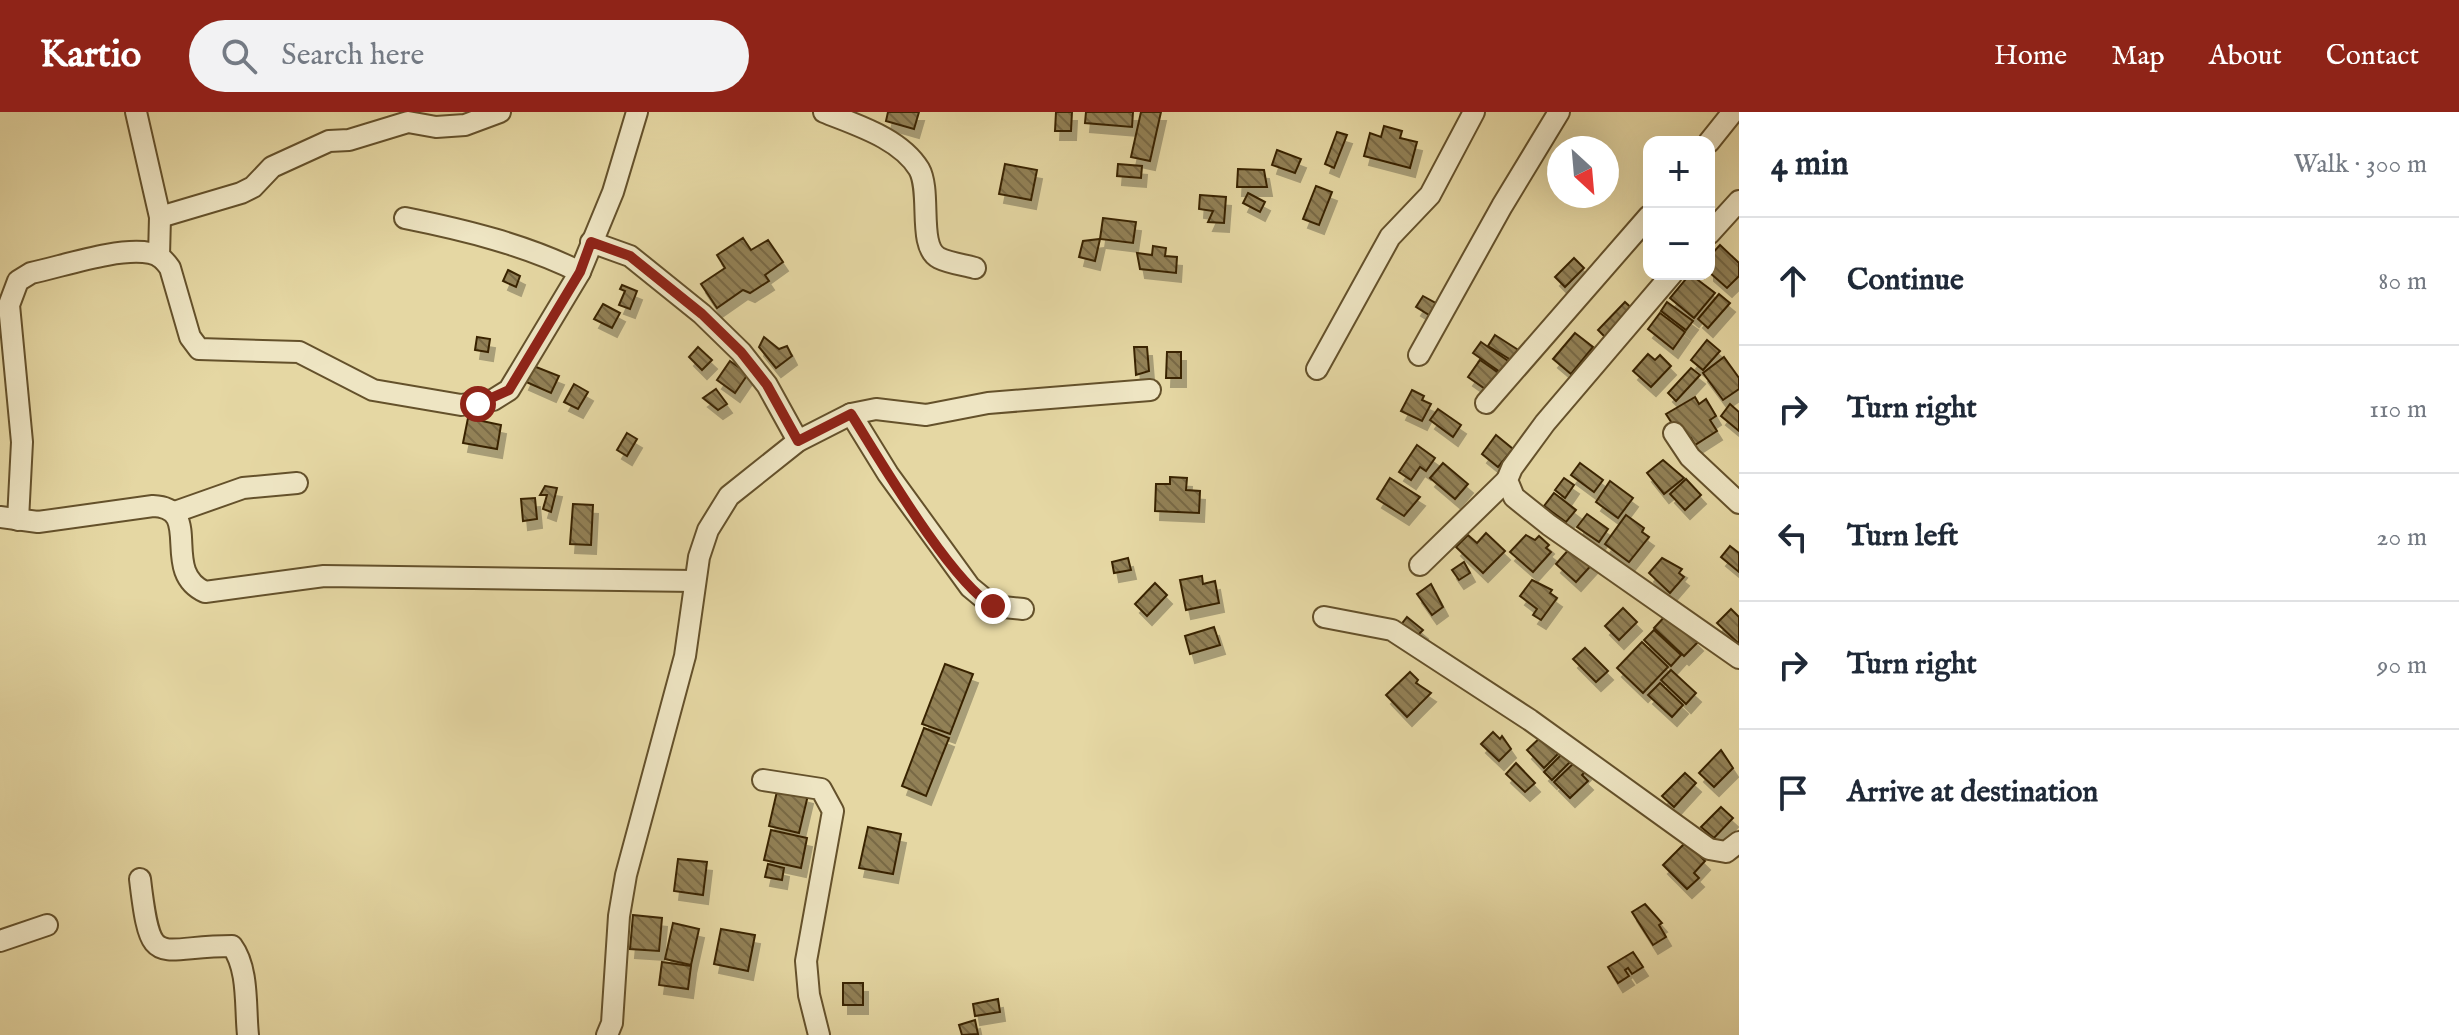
<!DOCTYPE html>
<meta charset="utf-8">
<style>
body{margin:0;font-family:"IM FELL English",serif;background:#f2f2f3;color:#1f2937}
.controls{position:absolute;right:24px;top:24px;display:grid;overflow:hidden;border-radius:16px;box-shadow:0 8px 32px #0002}
.controls button{width:72px;height:72px;display:grid;place-items:center;padding:0;border:0;border-bottom:2px solid #e0e1e3;background:#fff;color:#1f2937;font:40px sans-serif}
.compass{position:absolute;left:1547px;top:24px;width:72px;height:72px;border-radius:50%;background:#fff;box-shadow:0 8px 32px #0002;rotate:154deg}
.stop{position:absolute;width:24px;height:24px;margin:-18px;border:6px solid #8f2418;border-radius:50%;background:#fff}
.stop.end{background:#8f2418;border-color:#fff;box-shadow:0 2px 8px #0008}
.list{margin:0;padding:0;list-style:none}
h2{display:flex;justify-content:space-between;align-items:center;height:104px;margin:0;padding:0 32px;font-size:34px}
h2 small{font-size:26px;font-weight:400;color:#747a83}
.list li{display:grid;grid-template-columns:52px 1fr auto;gap:24px;align-items:center;box-sizing:border-box;height:128px;padding:0 32px;border-top:2px solid #e0e1e3}
.list b{display:block;font-size:30px;white-space:nowrap}
.list em{font-size:26px;font-style:normal;color:#747a83}
.icon{flex:none;width:44px;height:44px;fill:none;stroke:currentColor;stroke-width:2;stroke-linecap:round;stroke-linejoin:round}
.map{position:relative;flex:none;width:1739px;height:923px;overflow:hidden}
header{display:flex;align-items:center;gap:48px;box-sizing:border-box;height:112px;padding:0 40px;background:#8f2418;color:#fff}
header strong{font-size:38px}
nav{display:flex;gap:44px;margin-inline-start:auto;font-size:28px}
.search{width:560px;height:72px;background:#f2f2f3;display:flex;align-items:center;gap:20px;box-sizing:border-box;padding:0 28px;border-radius:44px;color:#747a83;font-size:30px}
main{display:flex}
aside{flex:1;background:#fff}
.map>svg:first-child{display:block}
.building{fill:url(#building-back-hatch);stroke:#392403;stroke-width:2;filter:url(#shadow)}
.lines{fill:none;stroke-linecap:round;stroke-linejoin:round}
.street-casing{stroke:#64512b;stroke-width:24}
.street{stroke:#eee5c3;stroke-width:20}
.route{stroke:#8f2418;stroke-width:10}
</style>
<header>
<strong>Kartio</strong>
<div class="search"><svg class="icon" aria-label="search" viewBox="0 0 24 24"><circle cx="10" cy="10" r="6"/><path d="M15 15l6 6"/></svg>Search here</div>
<nav><a>Home</a><a>Map</a><a>About</a><a>Contact</a></nav>
</header>
<main>
<div class="map">
<svg width="1739" height="923" viewBox="0 0 1739 923">
<defs>
<pattern id="building-back-hatch" width="6" height="6" patternUnits="userSpaceOnUse" patternTransform="scale(2)"><rect width="6" height="6" fill="#928156"/><path d="M-1 5l2 2M0 0l6 6M5-1l2 2" fill="none" stroke="#786945"/></pattern>
<filter id="shadow"><feDropShadow dx="5" dy="9" stdDeviation="0" flood-color="#0004"/></filter>
</defs>
<rect width="100%" height="100%" fill="#e5d7a3"/>
<filter id="stains"><feTurbulence type="fractalNoise" baseFrequency=".0025" numOctaves="4"/><feColorMatrix values="0 0 0 0 .2 0 0 0 0 .09 0 0 0 0 .02 0 0 0 .5 -.17"/></filter>
<radialGradient id="worn" r=".72"><stop offset=".6" stop-color="#630" stop-opacity="0"/><stop offset="1" stop-color="#630" stop-opacity=".3"/></radialGradient>
<g class="building">
<path d="M888 0H919L914 17 886 9Z"/>
<path d="M1056 0H1072L1071 19H1055Z"/>
<path d="M1086 0H1133L1132 15 1085 11Z"/>
<path d="M1141 0H1161L1150 49 1131 45Z"/>
<path d="M1384 14 1402 19 1400 26 1417 30 1410 56 1364 44 1370 21 1381 25Z"/>
<path d="M1337 20 1347 23 1334 56 1325 52Z"/>
<path d="M1277 38 1301 47 1295 61 1272 53Z"/>
<path d="M1005 52 1037 58 1031 88 999 82Z"/>
<path d="M1118 52 1142 54 1141 66 1117 64Z"/>
<path d="M1238 57 1264 58 1267 75H1237Z"/>
<path d="M1316 74 1332 80 1319 113 1303 107Z"/>
<path d="M1248 81 1265 90 1260 100 1243 91Z"/>
<path d="M1200 83 1226 85 1224 111 1208 110 1213 99 1199 97Z"/>
<path d="M1103 106 1136 110 1133 131 1100 127Z"/>
<path d="M743 126 751 138 768 128 783 150 765 163 769 169 750 181 743 178 717 196 701 172 725 156 717 143Z"/>
<path d="M1100 127 1095 149 1079 145 1083 129Z"/>
<path d="M1720 133 1739 151V164L1727 176 1709 160V145Z"/>
<path d="M1153 134 1166 136 1165 144 1177 145 1176 161 1140 157 1137 141 1152 143Z"/>
<path d="M1574 146 1584 156 1565 175 1555 165Z"/>
<path d="M508 158 520 164 516 175 503 169Z"/>
<path d="M1690 162 1715 181 1694 206 1670 186Z"/>
<path d="M622 173 637 179 630 197 619 193 625 179 620 177Z"/>
<path d="M1719 182 1730 191 1708 216 1698 207Z"/>
<path d="M1423 184 1441 194 1434 206 1416 195Z"/>
<path d="M1625 190 1637 201 1609 229 1598 218Z"/>
<path d="M1667 190 1693 209 1686 218 1661 199Z"/>
<path d="M603 192 620 201 612 216 594 207Z"/>
<path d="M1660 201 1685 220 1673 237 1648 217Z"/>
<path d="M1575 221 1593 235 1571 262 1553 247Z"/>
<path d="M1495 223 1523 241 1516 251 1488 234Z"/>
<path d="M477 225 490 227 488 240 475 238Z"/>
<path d="M764 225 779 237 787 234 792 244 776 256 759 235Z"/>
<path d="M1707 228 1720 239 1703 258 1691 248Z"/>
<path d="M1481 230 1511 251 1503 262 1473 241Z"/>
<path d="M698 235 712 248 702 258 689 245Z"/>
<path d="M1134 235H1147L1149 259 1136 263Z"/>
<path d="M1167 240H1181V266H1166Z"/>
<path d="M1648 242 1655 248 1660 243 1671 254 1651 275 1633 259Z"/>
<path d="M1724 245 1739 266V277L1723 288 1703 261Z"/>
<path d="M1480 248 1503 264 1491 281 1468 265Z"/>
<path d="M730 249 748 262 735 281 717 268Z"/>
<path d="M531 253 559 264 551 281 524 269Z"/>
<path d="M1691 256 1700 263 1676 289 1668 281Z"/>
<path d="M574 272 588 280 578 297 564 290Z"/>
<path d="M716 277 727 292 718 298 703 286Z"/>
<path d="M1412 278 1424 284 1422 288 1431 292 1422 309 1401 299Z"/>
<path d="M1695 285 1699 292 1706 287 1716 304 1710 308 1717 319 1695 333 1691 326 1684 330 1666 302Z"/>
<path d="M1730 292 1739 300V319L1721 304Z"/>
<path d="M1438 297 1461 313 1453 325 1430 308Z"/>
<path d="M468 306 501 313 497 337 463 331Z"/>
<path d="M627 321 637 327 627 344 617 338Z"/>
<path d="M1496 323 1513 337 1498 355 1482 342Z"/>
<path d="M1417 333 1435 346 1426 359 1420 355 1411 368 1399 360Z"/>
<path d="M1663 348 1684 366 1664 382 1647 361Z"/>
<path d="M1443 351 1468 372 1455 387 1430 366Z"/>
<path d="M1580 351 1603 368 1594 380 1571 363Z"/>
<path d="M1170 365 1187 366 1186 378 1200 379 1199 401 1155 399 1156 372H1170Z"/>
<path d="M1390 366 1420 385 1404 404 1377 387Z"/>
<path d="M1564 366 1574 373 1565 386 1555 378Z"/>
<path d="M1686 367 1701 383 1685 398 1670 382Z"/>
<path d="M1610 369 1633 386 1618 406 1596 390Z"/>
<path d="M545 374 557 376 551 400 543 397 547 383H540Z"/>
<path d="M1554 381 1576 398 1566 410 1544 394Z"/>
<path d="M535 386 537 407 523 409 521 387Z"/>
<path d="M573 392 593 393 591 433 570 432Z"/>
<path d="M1587 402 1608 417 1599 430 1577 415Z"/>
<path d="M1626 403 1644 416 1642 420 1649 425 1629 450 1605 432Z"/>
<path d="M1486 421 1505 439 1483 461 1456 435 1468 423 1477 431Z"/>
<path d="M1526 423 1535 428 1539 424 1549 433 1546 436 1551 440 1533 460 1510 440Z"/>
<path d="M1730 434 1739 441V460L1721 445Z"/>
<path d="M1570 436 1596 448 1576 470 1556 452Z"/>
<path d="M1128 446 1131 458 1114 461 1112 450Z"/>
<path d="M1662 446 1682 457 1679 461 1684 465 1670 481 1649 461Z"/>
<path d="M1464 450 1470 461 1459 468 1452 458Z"/>
<path d="M1202 464 1203 472 1215 469 1219 491 1186 498 1180 468Z"/>
<path d="M1532 468 1552 478 1550 481 1557 486 1541 508 1533 503 1537 497 1520 484Z"/>
<path d="M1155 471 1167 483 1147 504 1135 492Z"/>
<path d="M1431 472 1443 495 1432 503 1417 482Z"/>
<path d="M1623 496 1637 510 1619 528 1605 514Z"/>
<path d="M1731 497 1739 505V532L1717 511Z"/>
<path d="M1668 501 1698 530 1684 544 1654 516Z"/>
<path d="M1407 505 1423 518 1415 526 1400 514Z"/>
<path d="M1214 515 1220 533 1190 542 1185 524Z"/>
<path d="M1654 518 1681 543 1671 554 1644 528Z"/>
<path d="M1642 530 1668 555 1643 581 1617 556Z"/>
<path d="M1585 536 1608 559 1596 570 1573 547Z"/>
<path d="M945 552 973 562 950 622 922 612Z"/>
<path d="M1671 558 1696 581 1686 592 1661 568Z"/>
<path d="M1410 560 1418 568 1416 571 1431 581 1407 605 1386 583Z"/>
<path d="M1660 571 1683 593 1672 605 1648 583Z"/>
<path d="M924 616 949 626 926 684 902 674Z"/>
<path d="M1493 620 1500 627 1502 624 1511 637 1499 649 1481 632Z"/>
<path d="M1543 623 1560 640 1544 656 1527 638Z"/>
<path d="M1721 638 1733 656 1714 675 1699 661Z"/>
<path d="M1565 639 1573 647 1552 668 1544 660Z"/>
<path d="M1576 649 1586 659 1582 663 1588 669 1570 686 1554 670Z"/>
<path d="M1516 651 1535 671 1525 680 1506 662Z"/>
<path d="M1685 661 1696 671 1674 695 1662 684Z"/>
<path d="M778 675 808 683 799 721 769 714Z"/>
<path d="M1721 695 1733 706 1714 726 1701 715Z"/>
<path d="M868 715 901 722 893 762 859 756Z"/>
<path d="M771 718 807 726 801 756 764 748Z"/>
<path d="M1686 730 1705 749 1694 761 1699 766 1687 777 1663 753Z"/>
<path d="M678 747 707 750 703 783 674 779Z"/>
<path d="M768 752 784 756 782 768 765 765Z"/>
<path d="M1645 792 1662 811 1659 813 1666 825 1653 833 1632 800Z"/>
<path d="M633 803 662 806 659 839 630 837Z"/>
<path d="M673 811 699 817 691 853 665 847Z"/>
<path d="M721 817 755 823 748 859 714 852Z"/>
<path d="M1633 840 1643 855 1632 862 1628 856 1625 858 1629 864 1618 871 1608 855Z"/>
<path d="M662 850 691 854 688 877 659 873Z"/>
<rect x="843" y="871" width="20" height="22"/>
<path d="M998 887 1000 900 975 904 973 892Z"/>
<path d="M975 908 978 922 962 923 959 913Z"/>
</g>
<g class="lines">
<g class="street-casing">
<g id="street">
<path d="M136 0 160 105 159 144"/>
<path d="M824 0C856 13 900 26 919 57 932 80 917 135 939 146 949 151 964 153 975 156"/>
<path d="M1709 30 1733 0"/>
<path d="M160 105 241 81 253 75 272 55 329 29 349 28 408 10 436 15 465 13 500 0"/>
<path d="M405 106C465 118 526 133 580 160"/>
<path d="M1709 122 1739 89"/>
<path d="M591 130 630 144 702 202 741 240 767 273 798 329"/>
<path d="M1672 162 1545 311 1512 356 1507 368 1514 385 1549 413 1739 546"/>
<path d="M1419 243 1502 94 1559 0"/>
<path d="M1317 257 1390 125 1430 83 1474 0"/>
<path d="M1486 291 1649 104"/>
<path d="M851 302 888 362 970 475 993 494 1023 497"/>
<path d="M1674 321 1690 345 1739 391"/>
<path d="M175 400 243 376 297 371"/>
<path d="M0 405 38 410 153 394C205 396 159 459 205 480L324 464 694 469"/>
<path d="M18 408 22 330 9 193 18 169 31 161C64 154 118 135 150 141 160 143 165 149 170 156L190 225 199 237 299 240 373 278 461 293 493 288 509 278 580 160 613 80 637 0"/>
<path d="M1420 453 1507 368"/>
<path d="M1324 505 1392 518 1530 608 1709 737 1726 740 1739 730"/>
<path d="M763 668 821 677 833 699 806 849 809 883 819 923"/>
<path d="M140 767C151 861 155 834 232 834 249 857 245 896 248 923"/>
<path d="M0 829 47 813"/>
<path d="M607 923 612 911 619 804 626 763 685 544 699 445 708 418 729 384 798 329 851 302 876 297 926 303 988 291 1150 278"/>
</g>
</g>
<use href="#street" class="street"/>
</g>
<g class="lines">
<path class="route" d="M478 292 509 278 580 160 591 130 630 144 702 202 741 240 767 273 798 329 851 302C880 348 950 469 993 494"/>
</g>
<rect width="100%" height="100%" filter="url(#stains)"/>
<rect width="100%" height="100%" fill="url(#worn)"/>
</svg>
<div class="controls">
<button>+</button>
<button>−</button>
</div>
<svg class="compass" viewBox="-18 -18 36 36"><path d="M0-13l5 13h-10z" fill="#e53935"/><path d="M0 13l5-13h-10z" fill="#747a83"/></svg>
<div class="stop" style="left:478px;top:292px"></div>
<div class="stop end" style="left:993px;top:494px"></div>
</div>
<aside>
<h2>4 min<small>Walk · 300 m</small></h2>
<ul class="list">
<li><svg class="icon" aria-label="ahead" viewBox="0 0 24 24"><path d="M12 20V5M6 11l6-6 6 6"/></svg><div><b>Continue</b></div><em>80 m</em></li>
<li><svg class="icon" aria-label="right" viewBox="0 0 24 24"><path d="M7 20v-9h11M14 6l5 5-5 5"/></svg><div><b>Turn right</b></div><em>110 m</em></li>
<li><svg class="icon" aria-label="left" viewBox="0 0 24 24"><path d="M17 20v-9H6M10 6l-5 5 5 5"/></svg><div><b>Turn left</b></div><em>20 m</em></li>
<li><svg class="icon" aria-label="right" viewBox="0 0 24 24"><path d="M7 20v-9h11M14 6l5 5-5 5"/></svg><div><b>Turn right</b></div><em>90 m</em></li>
<li><svg class="icon" aria-label="arrive" viewBox="0 0 24 24"><path d="M6 21V4h12l-3 4 3 4H6"/></svg><div><b>Arrive at destination</b></div></li>
</ul>
</aside>
</main>
